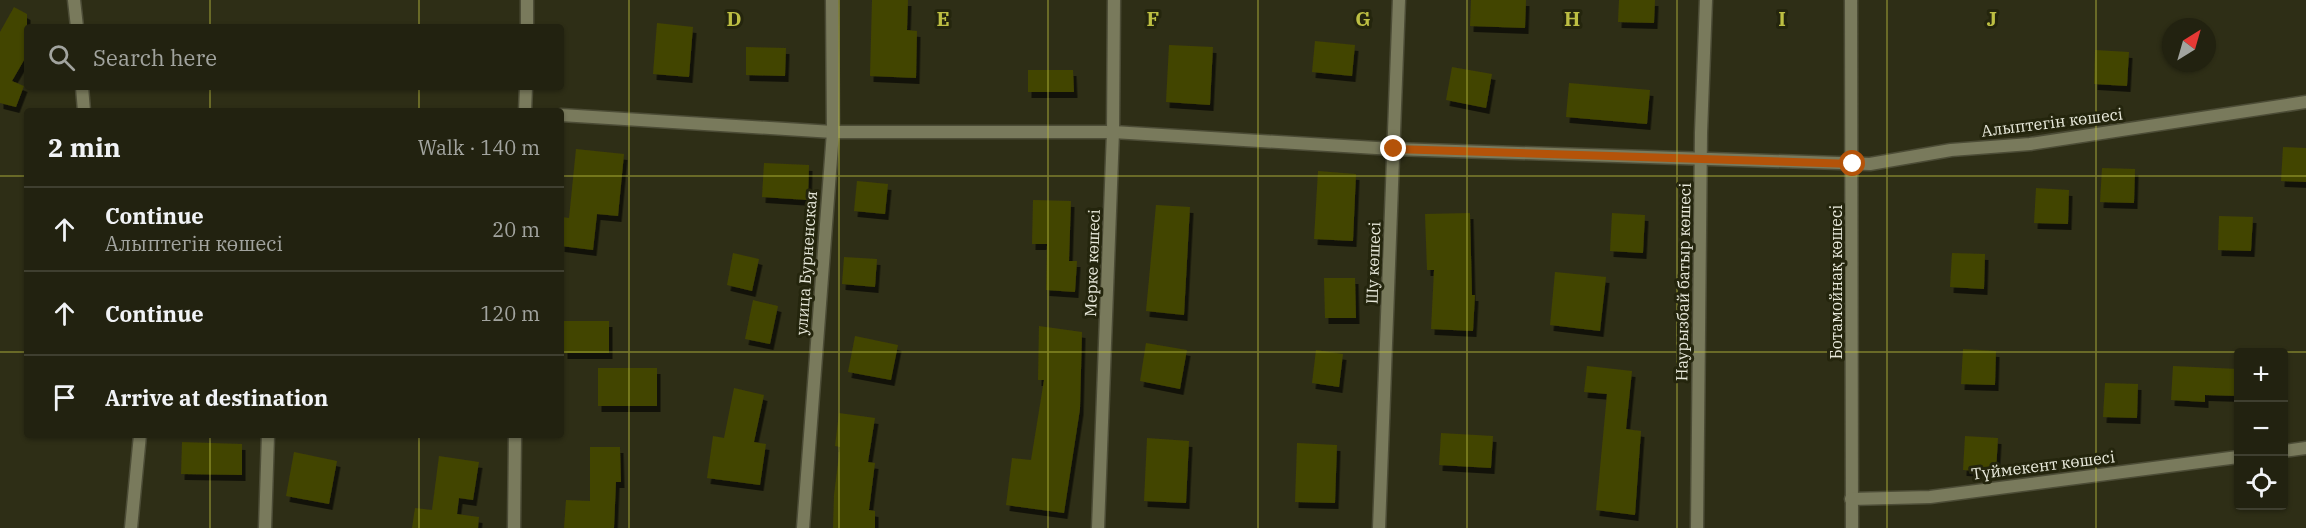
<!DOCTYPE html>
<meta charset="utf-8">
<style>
body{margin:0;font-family:"IBM Plex Serif",serif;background:#2a2a19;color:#f1f3f6}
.controls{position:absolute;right:18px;bottom:18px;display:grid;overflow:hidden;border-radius:6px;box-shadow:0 2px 4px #0004}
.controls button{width:54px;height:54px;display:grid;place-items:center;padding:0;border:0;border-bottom:2px solid #3f3f30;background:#222210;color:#f1f3f6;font:30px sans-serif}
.compass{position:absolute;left:2162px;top:18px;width:54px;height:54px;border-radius:50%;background:#222210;box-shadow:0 2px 4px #0004;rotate:37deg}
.stop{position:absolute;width:18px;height:18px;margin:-14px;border:4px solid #b45309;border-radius:50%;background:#fff}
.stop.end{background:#b45309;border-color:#fff;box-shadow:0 2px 6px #0008}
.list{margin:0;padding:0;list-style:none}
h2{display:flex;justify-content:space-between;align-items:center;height:78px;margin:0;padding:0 24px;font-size:26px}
h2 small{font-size:20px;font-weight:400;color:#a2a49f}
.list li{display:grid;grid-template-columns:39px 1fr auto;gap:18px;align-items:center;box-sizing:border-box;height:84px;padding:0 24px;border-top:2px solid #3f3f30}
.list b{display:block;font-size:22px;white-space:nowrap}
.list p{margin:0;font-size:20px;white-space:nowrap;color:#a2a49f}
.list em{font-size:20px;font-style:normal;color:#a2a49f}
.icon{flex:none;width:33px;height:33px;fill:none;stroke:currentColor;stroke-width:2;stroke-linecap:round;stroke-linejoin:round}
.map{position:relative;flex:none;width:2306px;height:528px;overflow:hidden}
.search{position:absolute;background:#222210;box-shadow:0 2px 4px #0004;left:24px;top:24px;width:540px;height:66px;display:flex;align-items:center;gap:15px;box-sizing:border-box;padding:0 21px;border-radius:6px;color:#a2a49f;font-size:22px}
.panel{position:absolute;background:#222210;box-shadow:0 2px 4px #0004;left:24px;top:108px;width:540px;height:330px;border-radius:6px}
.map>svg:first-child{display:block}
.building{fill:#434403;filter:url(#shadow)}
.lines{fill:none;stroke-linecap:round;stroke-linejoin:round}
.minor-casing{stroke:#4c4c36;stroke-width:15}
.minor{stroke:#797a5c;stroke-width:12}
.route{stroke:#b45309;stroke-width:8}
.grid{fill:none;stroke:#bdbf43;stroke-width:1.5;stroke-opacity:0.55}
.labels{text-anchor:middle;stroke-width:6;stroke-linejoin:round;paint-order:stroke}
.street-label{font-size:16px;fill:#e9eadc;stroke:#24250d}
.grid-label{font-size:20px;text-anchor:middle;font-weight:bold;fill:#bdbf43;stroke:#24250d;stroke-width:6;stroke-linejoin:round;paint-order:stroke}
</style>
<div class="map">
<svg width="2306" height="528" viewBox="0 0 2306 528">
<defs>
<filter id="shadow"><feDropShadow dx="3.5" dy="6" stdDeviation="0" flood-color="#0009"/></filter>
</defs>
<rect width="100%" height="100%" fill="#2e2e16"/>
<g class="building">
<path d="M872 0H908L907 30 917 31 916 78 870 76Z"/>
<path d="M1471 0H1526L1525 28 1470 26Z"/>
<path d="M1619 0H1655L1654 23 1618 22Z"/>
<path d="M14 7 27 14V55L12 81 24 86 16 107 0 103V32Z"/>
<path d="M657 23 693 27 689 77 653 74Z"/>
<path d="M1315 41 1355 45 1352 76 1312 72Z"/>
<path d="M1169 45 1213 47 1210 105 1166 102Z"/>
<path d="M746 47 786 48 785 76 746 75Z"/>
<path d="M2095 50 2129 52 2127 86 2094 84Z"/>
<path d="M1452 67 1492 74 1486 108 1446 100Z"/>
<path d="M1028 70H1073L1074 92H1028Z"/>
<path d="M1569 83 1650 90 1647 124 1566 117Z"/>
<path d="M2283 147 2306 148V182L2281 181Z"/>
<path d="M576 149 624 154 618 216 597 214 593 250 561 246 562 217 569 218Z"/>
<path d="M764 163 809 165 808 200 762 197Z"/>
<path d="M2102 168 2135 169 2134 203 2100 202Z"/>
<path d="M1318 171 1356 174 1353 241 1314 239Z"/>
<path d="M857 181 888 184 885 214 854 211Z"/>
<path d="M2036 188 2069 190 2068 224 2034 223Z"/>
<path d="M1033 200 1071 201 1069 261H1077L1075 292 1046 290 1047 244H1032Z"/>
<path d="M1156 205 1190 207 1184 315 1146 311Z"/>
<path d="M1470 213 1472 295H1475L1473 331 1431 329 1434 270H1427L1425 214Z"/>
<path d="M1612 213 1645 215 1643 253 1610 251Z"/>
<path d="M2219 216 2253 217 2251 251 2218 250Z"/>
<path d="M733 253 759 259 752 291 727 285Z"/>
<path d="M1952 253 1985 254 1984 289 1950 287Z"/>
<path d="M844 257 877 259 875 287 842 284Z"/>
<path d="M1555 272 1606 277 1600 331 1550 325Z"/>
<path d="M1324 278H1355L1356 318H1325Z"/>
<path d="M753 300 778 306 770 344 745 339Z"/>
<rect x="564" y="321" width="45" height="32"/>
<path d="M1039 326 1082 332 1080 409 1064 513 1006 505 1012 458 1031 460 1044 380H1038Z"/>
<path d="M855 336 898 345 891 380 848 372Z"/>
<path d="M1146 343 1187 350 1180 389 1140 381Z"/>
<path d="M1963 349 1996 351 1995 385 1961 384Z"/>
<path d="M1316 350 1343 354 1339 387 1312 383Z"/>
<path d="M1587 366 1632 371 1626 429 1641 431 1635 515 1596 510 1607 394 1584 392Z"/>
<path d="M2173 366 2238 369V396L2205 395V402L2171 400Z"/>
<rect x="598" y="368" width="59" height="38"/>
<path d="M2105 383 2138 384 2137 418 2103 417Z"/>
<path d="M734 388 764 395 754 442 766 444 760 485 707 478 713 436 724 438Z"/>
<path d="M839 413 875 418 868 462 875 463 869 510 875 511V528H833L834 495 840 447 835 446Z"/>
<path d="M1441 433 1493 436 1491 468 1439 465Z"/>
<path d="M1965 436 1998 438 1996 472 1963 470Z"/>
<path d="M1147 438 1189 441 1186 503 1144 501Z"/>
<path d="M182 442 242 444V475L181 474Z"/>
<path d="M1297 443 1337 445 1335 503 1295 502Z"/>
<path d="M590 447H620L621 482H616L614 528H564L566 500 590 501Z"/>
<path d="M294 452 337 461 329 504 286 496Z"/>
<path d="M439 456 479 462 473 500 459 498 457 514 479 517 478 528H412L415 508 432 510Z"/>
</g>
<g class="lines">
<g class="minor-casing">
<g id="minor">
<path d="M74 0 77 27"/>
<path d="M1851 0 1852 528"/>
<path d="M527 27V0"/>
<path d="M82 87 84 111"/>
<path d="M525 111 526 87"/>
<path d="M561 115 833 132H1113L1393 149 1870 164 1951 150 2030 144 2306 102"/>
<path d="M2284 451 2306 448"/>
<path d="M1851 499 1930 497 2238 457"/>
<path d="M131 528 140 435"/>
<path d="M265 528 268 435"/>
<path d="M514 528 515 435"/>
<path d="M803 528 833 132 832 0"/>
<path d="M1098 528 1113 132 1114 0"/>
<path d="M1379 528 1399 0"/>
<path d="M1697 528 1701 133 1706 0"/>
</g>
</g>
<use href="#minor" class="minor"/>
</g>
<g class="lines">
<path class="route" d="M1394 149 1853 164"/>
</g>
<path class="grid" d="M210 0V27M419 0V27M629 0V528M839 0V528M1048 0V528M1258 0V528M1467 0V528M1677 0V528M1887 0V528M2096 0V528M210 87V111M419 87V111M0 176H27M561 176H2306M0 352H27M561 352H2306M210 435V528M419 435V528"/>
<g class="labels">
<g class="street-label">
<text transform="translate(2052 122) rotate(-7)" y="6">Алыптегін көшесі</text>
<text transform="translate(806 263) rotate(-86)" y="6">улица Бурненская</text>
<text transform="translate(1092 263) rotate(-88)" y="6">Мерке көшесі</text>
<text transform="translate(1373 263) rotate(-88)" y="6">Шу көшесі</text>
<text transform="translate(1683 282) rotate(-89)" y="6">Наурызбай батыр көшесі</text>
<text transform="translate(1836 282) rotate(-90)" y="6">Ботамойнақ көшесі</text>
<text transform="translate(2043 465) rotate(-7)" y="6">Түймекент көшесі</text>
</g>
</g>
<g class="grid-label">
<text x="734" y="26">D</text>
<text x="943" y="26">E</text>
<text x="1153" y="26">F</text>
<text x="1363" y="26">G</text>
<text x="1572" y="26">H</text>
<text x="1782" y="26">I</text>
<text x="1992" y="26">J</text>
</g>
</svg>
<div class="controls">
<button>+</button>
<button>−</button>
<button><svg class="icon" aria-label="locate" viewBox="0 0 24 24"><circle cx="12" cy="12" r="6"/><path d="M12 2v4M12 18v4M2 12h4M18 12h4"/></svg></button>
</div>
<svg class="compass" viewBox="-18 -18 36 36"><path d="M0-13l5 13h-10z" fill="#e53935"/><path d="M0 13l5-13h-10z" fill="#a2a49f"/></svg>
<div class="stop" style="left:1853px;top:164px"></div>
<div class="stop end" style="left:1394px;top:149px"></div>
<div class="search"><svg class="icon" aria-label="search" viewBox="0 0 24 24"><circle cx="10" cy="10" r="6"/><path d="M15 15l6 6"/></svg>Search here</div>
<section class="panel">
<h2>2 min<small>Walk · 140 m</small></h2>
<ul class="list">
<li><svg class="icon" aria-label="ahead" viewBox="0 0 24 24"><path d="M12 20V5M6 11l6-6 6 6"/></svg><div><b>Continue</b><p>Алыптегін көшесі</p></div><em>20 m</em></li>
<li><svg class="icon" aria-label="ahead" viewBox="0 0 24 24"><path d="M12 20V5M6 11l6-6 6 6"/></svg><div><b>Continue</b></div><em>120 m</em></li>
<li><svg class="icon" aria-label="arrive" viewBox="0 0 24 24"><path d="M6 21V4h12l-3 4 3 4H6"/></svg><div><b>Arrive at destination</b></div></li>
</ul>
</section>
</div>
